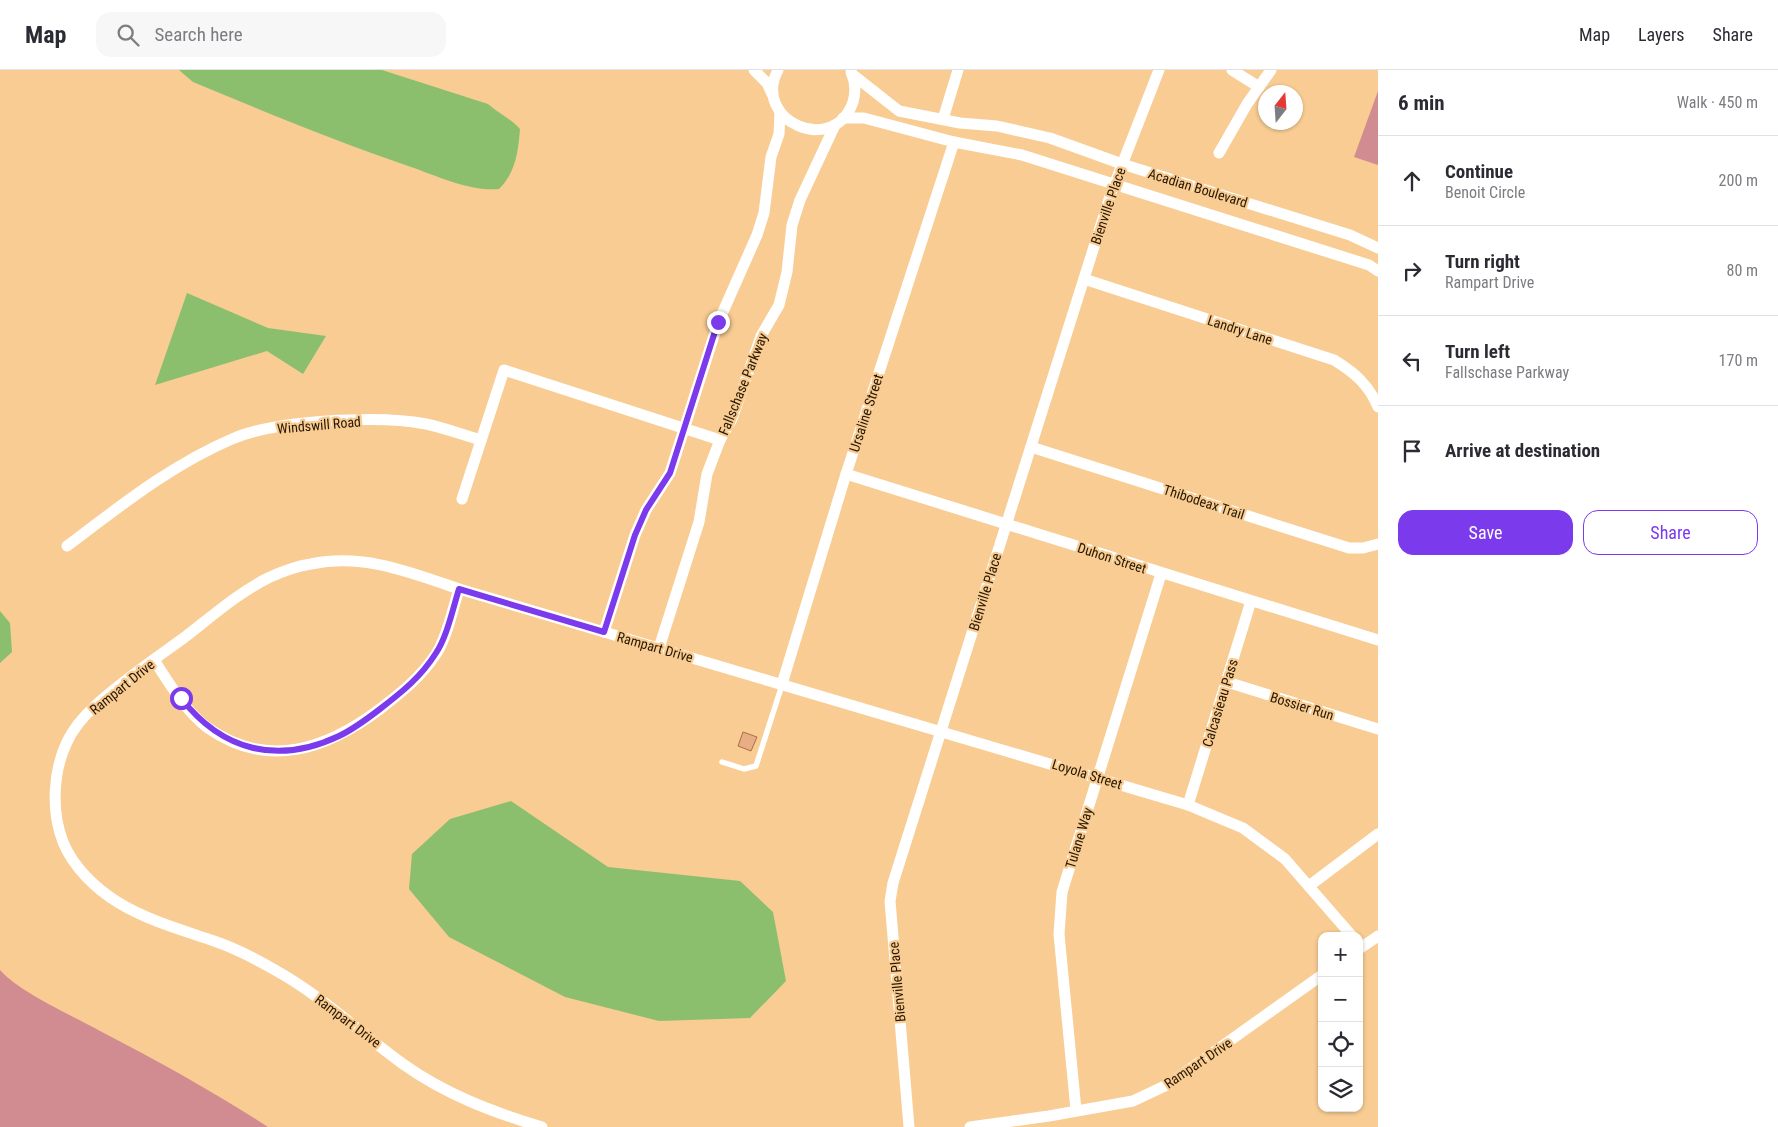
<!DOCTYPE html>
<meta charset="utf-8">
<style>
body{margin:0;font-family:"Roboto Condensed",sans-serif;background:#f7f7f7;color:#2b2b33}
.controls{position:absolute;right:15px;bottom:15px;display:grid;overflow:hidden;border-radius:10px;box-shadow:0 1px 4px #0004}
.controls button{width:45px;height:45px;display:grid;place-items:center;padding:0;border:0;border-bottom:1px solid #e1e1e2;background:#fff;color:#2b2b33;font:25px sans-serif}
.compass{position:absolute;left:1258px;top:15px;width:45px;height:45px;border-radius:50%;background:#fff;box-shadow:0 1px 4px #0004;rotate:17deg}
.stop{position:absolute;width:15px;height:15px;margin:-11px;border:4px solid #7c3aed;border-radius:50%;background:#fff}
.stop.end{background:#7c3aed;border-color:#fff;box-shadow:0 1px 5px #0008}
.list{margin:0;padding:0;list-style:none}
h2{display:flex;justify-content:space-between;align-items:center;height:65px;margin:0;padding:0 20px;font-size:21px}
h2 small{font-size:16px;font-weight:400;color:#7c7c81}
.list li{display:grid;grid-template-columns:32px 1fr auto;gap:15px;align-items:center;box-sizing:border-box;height:90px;padding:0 20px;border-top:1px solid #e1e1e2}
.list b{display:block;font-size:19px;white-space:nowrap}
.list p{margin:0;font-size:16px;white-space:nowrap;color:#7c7c81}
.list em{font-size:16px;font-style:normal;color:#7c7c81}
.actions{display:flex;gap:10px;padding:15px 20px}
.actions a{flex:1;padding:11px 0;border:1px solid #7c3aed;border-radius:15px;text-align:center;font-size:18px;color:#7c3aed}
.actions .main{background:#7c3aed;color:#fff}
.icon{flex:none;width:28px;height:28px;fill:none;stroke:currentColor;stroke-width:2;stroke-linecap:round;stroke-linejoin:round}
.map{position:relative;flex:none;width:1378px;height:1057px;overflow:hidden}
header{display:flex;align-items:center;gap:30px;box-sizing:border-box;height:70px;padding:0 25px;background:#fff;border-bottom:1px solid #e1e1e2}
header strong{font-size:24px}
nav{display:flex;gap:28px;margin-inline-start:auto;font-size:18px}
.search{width:350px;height:45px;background:#f7f7f7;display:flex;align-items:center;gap:12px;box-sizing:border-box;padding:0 18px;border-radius:15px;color:#7c7c81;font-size:19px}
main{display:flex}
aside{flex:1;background:#fff}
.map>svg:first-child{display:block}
.green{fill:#d18c92}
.water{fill:#8cbf6d}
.building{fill:#e9ad85;stroke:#a76f49}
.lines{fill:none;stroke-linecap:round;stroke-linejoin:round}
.service{stroke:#fff;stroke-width:5.5}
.minor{stroke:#fff;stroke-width:11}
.route{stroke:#7c3aed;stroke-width:6}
.labels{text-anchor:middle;stroke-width:4.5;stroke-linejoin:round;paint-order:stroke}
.street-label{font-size:14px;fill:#271701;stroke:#f8cc92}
</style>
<header>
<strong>Map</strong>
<div class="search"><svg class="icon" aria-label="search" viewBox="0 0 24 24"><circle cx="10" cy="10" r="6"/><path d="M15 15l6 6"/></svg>Search here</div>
<nav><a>Map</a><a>Layers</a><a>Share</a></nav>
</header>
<main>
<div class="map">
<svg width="1378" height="1057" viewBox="0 0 1378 1057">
<rect width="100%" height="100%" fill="#f8cc92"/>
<g class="green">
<path d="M1378 21V95L1354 87Z"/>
<path d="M0 900C19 922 73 946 100 961 158 991 214 1022 268 1057H0Z"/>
</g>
<g class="water">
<path d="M179 0H382L488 34C498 43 510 48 520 59 518 82 516 102 499 119 471 122 437 106 411 97 337 72 265 42 193 12Z"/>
<path d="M187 223 268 258 326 266 303 304 267 281 155 315Z"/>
<path d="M0 541 10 553 12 582 0 593Z"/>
<path d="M511 731 608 797 740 811 773 842 786 911 750 948 659 951 565 927 449 867 409 819 412 784 450 749Z"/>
</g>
<path class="building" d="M743 662 757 667 751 681 738 676Z"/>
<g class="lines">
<path class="service" d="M722 692 744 699 756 696 782 615"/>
<g class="minor">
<path d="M754 0 767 13 772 24"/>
<path d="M778 0C751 51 834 87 853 32 856 22 855 11 851 2"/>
<path d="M1232 0 1259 17"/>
<path d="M852 4 899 41 960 53 997 56 1050 68 1122 94 1350 165 1378 178"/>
<path d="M843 48H864L954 72 1022 85 1369 195 1378 201"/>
<path d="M943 49 958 0"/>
<path d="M1219 83 1247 34 1271 0"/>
<path d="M1084 209 1334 290C1354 302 1369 315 1378 337"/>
<path d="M1031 377 1349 478H1363L1378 474"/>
<path d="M846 404 1378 570"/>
<path d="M462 429 504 300 720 370"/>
<path d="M67 476C119 437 171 395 232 369 275 350 380 345 426 354 445 358 463 365 481 370"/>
<path d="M604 562 635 465 646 440 670 403 718 253 757 165 764 143 771 87 779 64 780 42"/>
<path d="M659 578 699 452 707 404 720 370 732 349 761 266 779 235 787 202 792 155 800 130 835 55"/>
<path d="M154 590C169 613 186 642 208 658 268 700 327 679 380 639 402 622 421 607 436 584 447 568 453 538 459 519"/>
<path d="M1227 612 1378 659"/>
<path d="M782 614 846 404 954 72"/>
<path d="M1188 735 1251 531"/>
<path d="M1309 816 1378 764"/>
<path d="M1359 879 1378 866"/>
<path d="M1076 1040 1059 864 1062 822 1161 504"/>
<path d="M542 1057C492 1042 445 1024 403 994 360 963 322 926 275 900 256 889 235 878 214 871 182 860 149 851 119 833 96 819 73 797 63 772 51 741 53 701 67 672 73 659 84 646 95 636 122 611 155 589 185 567 211 547 238 523 268 508 281 502 296 496 311 494 363 483 410 502 459 519L1188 735 1243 758 1285 789 1352 866"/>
<path d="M909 1057 890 831 893 813 1111 123 1159 0"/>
<path d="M970 1057 1049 1046 1133 1031 1169 1014 1322 905"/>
</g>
</g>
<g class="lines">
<path class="route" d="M181 628C222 681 278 695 339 666 354 659 367 649 380 639 402 622 421 607 436 583 447 567 453 538 459 519L604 562 635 465 646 440 670 403 718 252"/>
</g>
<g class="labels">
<g class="street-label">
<text transform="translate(1198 118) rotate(17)" y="5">Acadian Boulevard</text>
<text transform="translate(1108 136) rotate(-71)" y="5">Bienville Place</text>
<text transform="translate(1240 260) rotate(18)" y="5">Landry Lane</text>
<text transform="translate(743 314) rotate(-68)" y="5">Fallschase Parkway</text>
<text transform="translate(866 343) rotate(-72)" y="5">Ursaline Street</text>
<text transform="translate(319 355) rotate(-5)" y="5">Windswill Road</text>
<text transform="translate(1204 432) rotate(18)" y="5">Thibodeax Trail</text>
<text transform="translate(1112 488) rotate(18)" y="5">Duhon Street</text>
<text transform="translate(985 522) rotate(-73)" y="5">Bienville Place</text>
<text transform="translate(655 577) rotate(16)" y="5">Rampart Drive</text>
<text transform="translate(122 617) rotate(-39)" y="5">Rampart Drive</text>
<text transform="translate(1220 633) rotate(-73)" y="5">Calcasieau Pass</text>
<text transform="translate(1302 636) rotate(17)" y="5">Bossier Run</text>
<text transform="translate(1087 704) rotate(17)" y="5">Loyola Street</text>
<text transform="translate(1079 768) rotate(-73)" y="5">Tulane Way</text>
<text transform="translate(897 912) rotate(-95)" y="5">Bienville Place</text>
<text transform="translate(348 951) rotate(37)" y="5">Rampart Drive</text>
<text transform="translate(1198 993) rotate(-34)" y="5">Rampart Drive</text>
</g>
</g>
</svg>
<div class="controls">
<button>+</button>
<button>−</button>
<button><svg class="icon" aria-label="locate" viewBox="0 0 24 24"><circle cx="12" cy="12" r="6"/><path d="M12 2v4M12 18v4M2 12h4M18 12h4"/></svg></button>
<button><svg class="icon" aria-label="layers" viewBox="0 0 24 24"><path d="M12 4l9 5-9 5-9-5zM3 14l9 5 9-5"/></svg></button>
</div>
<svg class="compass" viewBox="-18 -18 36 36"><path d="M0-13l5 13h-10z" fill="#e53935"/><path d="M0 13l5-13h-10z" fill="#7c7c81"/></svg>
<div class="stop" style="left:181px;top:628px"></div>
<div class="stop end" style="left:718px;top:252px"></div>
</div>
<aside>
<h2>6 min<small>Walk · 450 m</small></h2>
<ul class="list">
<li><svg class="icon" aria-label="ahead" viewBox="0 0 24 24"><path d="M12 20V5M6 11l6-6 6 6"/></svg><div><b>Continue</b><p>Benoit Circle</p></div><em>200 m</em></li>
<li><svg class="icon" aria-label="right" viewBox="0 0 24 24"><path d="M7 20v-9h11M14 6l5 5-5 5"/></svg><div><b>Turn right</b><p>Rampart Drive</p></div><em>80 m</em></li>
<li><svg class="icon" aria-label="left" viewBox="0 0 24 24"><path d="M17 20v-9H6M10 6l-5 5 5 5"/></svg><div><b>Turn left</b><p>Fallschase Parkway</p></div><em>170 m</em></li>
<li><svg class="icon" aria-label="arrive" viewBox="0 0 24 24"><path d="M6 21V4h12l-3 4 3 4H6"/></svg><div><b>Arrive at destination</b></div></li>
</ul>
<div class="actions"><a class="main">Save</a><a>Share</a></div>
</aside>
</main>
